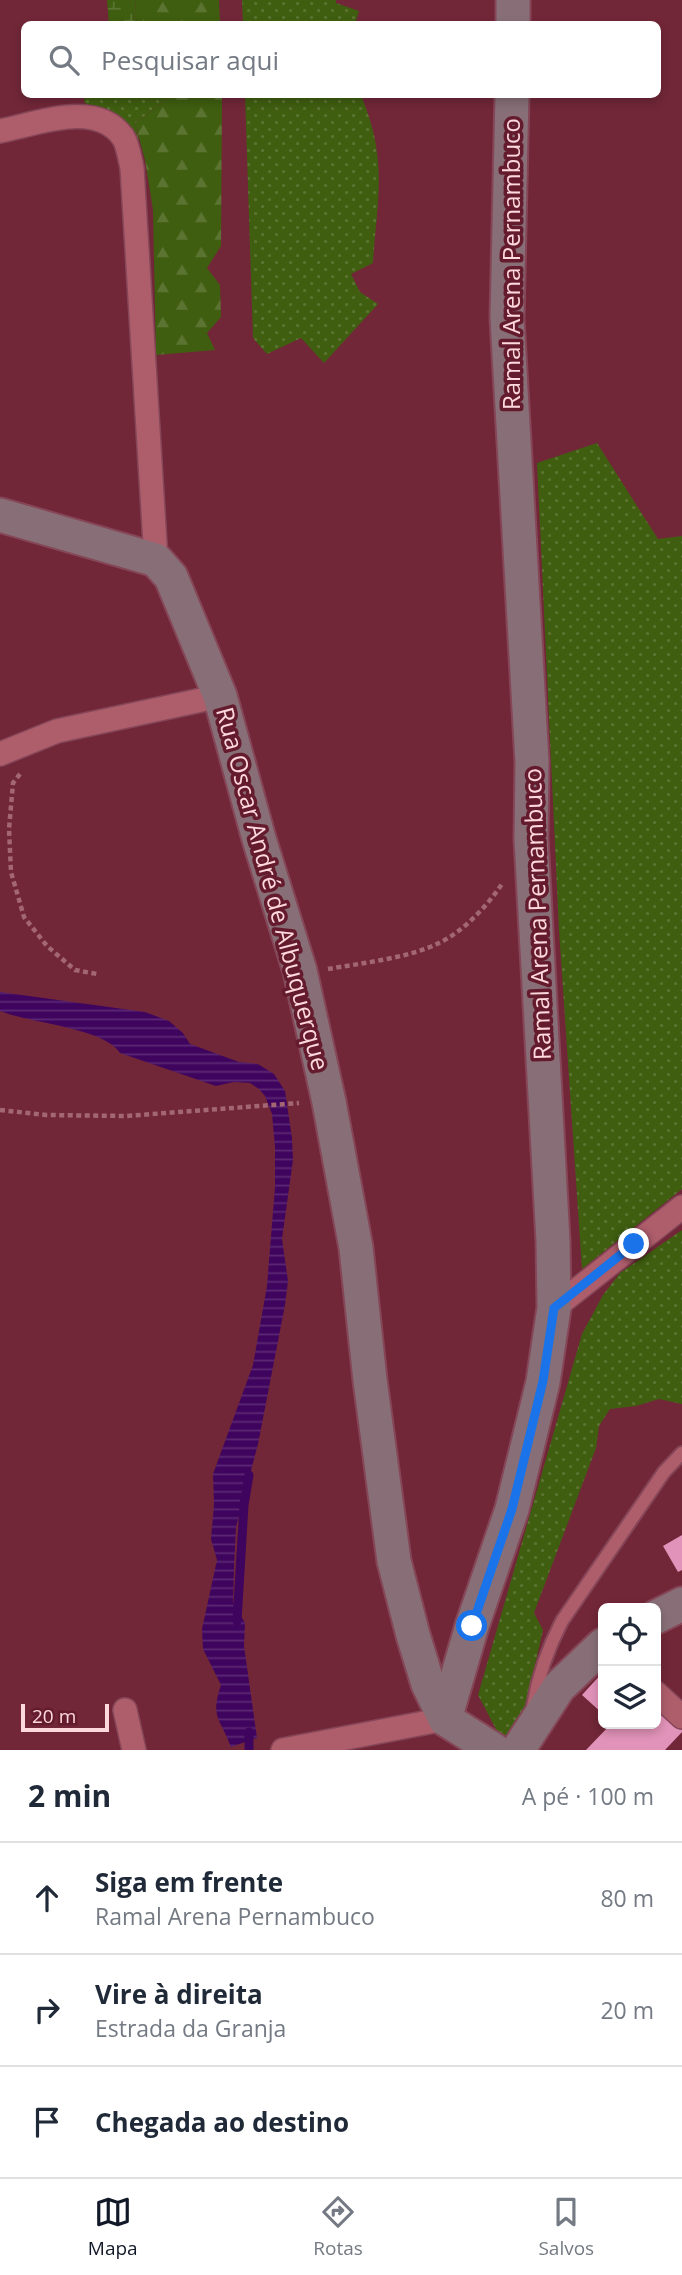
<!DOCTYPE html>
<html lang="pt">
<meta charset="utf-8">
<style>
body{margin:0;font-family:"Open Sans",sans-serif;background:#f2f2f3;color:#1f2937}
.controls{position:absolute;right:21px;bottom:21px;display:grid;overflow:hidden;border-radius:10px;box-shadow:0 4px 10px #0003}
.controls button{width:63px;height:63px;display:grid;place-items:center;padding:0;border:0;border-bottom:2px solid #e0e1e3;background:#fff;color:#1f2937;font:35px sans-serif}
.scale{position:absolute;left:21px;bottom:18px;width:88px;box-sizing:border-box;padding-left:7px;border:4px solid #fdd8dc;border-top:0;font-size:19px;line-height:24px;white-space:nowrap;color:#fdd8dc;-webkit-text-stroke:5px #651b2e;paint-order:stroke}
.stop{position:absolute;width:21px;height:21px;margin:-16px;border:5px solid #1a73e8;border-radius:50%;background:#fff}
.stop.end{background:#1a73e8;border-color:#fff;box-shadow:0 2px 7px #0008}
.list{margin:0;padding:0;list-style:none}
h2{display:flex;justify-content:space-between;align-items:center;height:91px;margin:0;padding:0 28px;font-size:30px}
h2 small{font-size:23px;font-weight:400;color:#747a83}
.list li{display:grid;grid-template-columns:46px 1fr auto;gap:21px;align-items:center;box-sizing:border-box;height:112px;padding:0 28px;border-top:2px solid #e0e1e3}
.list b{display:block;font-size:26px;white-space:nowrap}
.list p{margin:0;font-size:23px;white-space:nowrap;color:#747a83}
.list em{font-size:23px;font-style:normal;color:#747a83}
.icon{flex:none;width:38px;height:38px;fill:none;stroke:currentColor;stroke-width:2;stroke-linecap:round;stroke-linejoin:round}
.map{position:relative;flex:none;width:682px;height:1750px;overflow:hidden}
.search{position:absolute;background:#fff;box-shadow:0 4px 10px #0003;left:21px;right:21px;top:21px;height:77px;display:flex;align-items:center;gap:18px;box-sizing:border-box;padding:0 24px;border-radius:10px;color:#747a83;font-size:26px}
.sheet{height:427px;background:#fff}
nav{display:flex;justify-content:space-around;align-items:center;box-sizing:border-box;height:98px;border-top:2px solid #e0e1e3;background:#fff;font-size:19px;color:#747a83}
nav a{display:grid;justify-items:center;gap:4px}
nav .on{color:#111827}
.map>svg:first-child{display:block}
.grass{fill:url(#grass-dots)}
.forest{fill:url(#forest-firs)}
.wetland{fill:url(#wetland-marsh)}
.water{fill:url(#water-rules)}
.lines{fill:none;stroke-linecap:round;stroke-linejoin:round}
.stream{stroke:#3f045d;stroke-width:9}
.building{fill:#e293b9}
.lane-casing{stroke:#854658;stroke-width:16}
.street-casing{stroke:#854658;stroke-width:26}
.secondary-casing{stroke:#854658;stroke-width:37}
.path{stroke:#a36673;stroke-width:4.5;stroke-dasharray:5 3.5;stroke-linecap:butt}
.lane{stroke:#ae5d6b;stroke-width:12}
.street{stroke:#ae5d6b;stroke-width:23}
.secondary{stroke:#886f77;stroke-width:33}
.route{stroke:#1a73e8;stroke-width:9}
.labels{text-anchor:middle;stroke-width:7;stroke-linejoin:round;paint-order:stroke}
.street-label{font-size:24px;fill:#fdd8dc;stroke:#651b2e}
</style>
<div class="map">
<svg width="682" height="1750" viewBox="0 0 682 1750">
<defs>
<pattern id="grass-dots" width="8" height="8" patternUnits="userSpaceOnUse" patternTransform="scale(1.75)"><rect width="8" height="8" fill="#3f5e10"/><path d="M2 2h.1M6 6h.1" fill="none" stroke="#5c7432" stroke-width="1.8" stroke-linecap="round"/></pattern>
<pattern id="forest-firs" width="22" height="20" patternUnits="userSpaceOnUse" patternTransform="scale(1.75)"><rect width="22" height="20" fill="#3f5e10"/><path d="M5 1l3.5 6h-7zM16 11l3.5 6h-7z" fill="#5c7432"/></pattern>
<pattern id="wetland-marsh" width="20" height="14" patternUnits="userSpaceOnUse" patternTransform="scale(1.75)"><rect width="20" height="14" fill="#3f5e10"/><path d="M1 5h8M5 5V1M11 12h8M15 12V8" fill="none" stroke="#5c7432"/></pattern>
<pattern id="water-rules" width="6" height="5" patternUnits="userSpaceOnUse" patternTransform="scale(1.75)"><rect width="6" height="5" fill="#3f045d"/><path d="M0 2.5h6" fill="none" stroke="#5c2874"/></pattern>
</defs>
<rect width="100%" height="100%" fill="#712738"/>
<g class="grass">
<path d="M242 0H336V3L359 11 355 24H243Z"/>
<path d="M85 95H168L167 99 135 123 139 141 124 123 95 111 84 102Z"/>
<path d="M245 95H361C368 113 375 133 377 153 382 189 375 226 373 263L351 274 360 292 378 304 324 363 301 338 267 354 253 338Z"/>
<path d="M597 443 658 539 682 536V1189L582 1269 559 930 537 463Z"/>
<path d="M682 1230V1404L659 1399 636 1406 610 1409 599 1426 596 1448 534 1613 543 1630 525 1709 507 1750 478 1695 582 1334 603 1295 620 1273Z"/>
</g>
<g class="forest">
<path d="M136 0H219L220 24H134Z"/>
<path d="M168 95H222L221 246 207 268 220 285 221 317 207 333 215 350 156 355 153 210 145 160 135 123 167 99Z"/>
</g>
<path class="wetland" d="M107 0H136L134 24H109Z"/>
<path class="water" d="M0 992 145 1012 169 1021 183 1033 190 1044 239 1062 258 1064 274 1074 285 1091 292 1138 293 1160 282 1239 288 1281 285 1305 258 1444 236 1527 234 1568 233 1602 245 1623 244 1646 257 1738 231 1747C220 1717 210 1718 221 1685L203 1649 202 1629 217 1560 211 1539 214 1505 213 1474 253 1365 267 1286 275 1187V1147L272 1114 265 1096 259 1089 250 1083 234 1082 216 1086 120 1053C105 1028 29 1023 0 1011Z"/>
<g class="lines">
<g class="stream">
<path d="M237 1621 244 1505 249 1475"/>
<path d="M249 1750V1732"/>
</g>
</g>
<g class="building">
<path d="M682 1535V1570L678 1572 663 1546Z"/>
<path d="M603 1672V1714L582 1695Z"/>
<path d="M656 1701 682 1725V1732L665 1750H586L611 1724H656Z"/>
</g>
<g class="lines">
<g class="lane-casing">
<path id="lane" d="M533 1706C538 1676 548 1648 562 1621L664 1472 682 1453"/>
</g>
<g class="street-casing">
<g id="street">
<path d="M0 131C37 124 96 99 123 137 128 145 130 159 132 168L156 560"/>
<path d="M0 754 57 731 220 696"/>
<path d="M554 1308 682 1207"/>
<path d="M656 1693 682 1717"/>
<path d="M125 1710 134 1750"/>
<path d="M283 1750 445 1719"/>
</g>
</g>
<g class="secondary-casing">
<g id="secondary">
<path d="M513 24V0"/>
<path d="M0 515 156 560 171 577 220 696 259 839 300 971 329 1102 356 1248 370 1380 394 1561 413 1635 428 1684 445 1719 494 1750"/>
<path d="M656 1617 682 1604"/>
<path d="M445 1719 472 1626 512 1509 543 1382 554 1308 553 1241 531 839 532 762 507 318 512 94"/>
<path d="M518 1750 559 1687 603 1645"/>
</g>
</g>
<g class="path">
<path d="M20 774 13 783 9 829 11 872 24 917 47 946 75 970 97 974"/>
<path d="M328 969C362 963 409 958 439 943 464 931 487 906 502 884"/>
<path d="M0 1110 46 1115 126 1116 299 1103"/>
</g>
<use href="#lane" class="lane"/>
<use href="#street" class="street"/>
<use href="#secondary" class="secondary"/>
</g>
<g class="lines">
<path class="route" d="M472 1626 512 1509 543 1381 554 1308 634 1244"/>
</g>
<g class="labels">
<g class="street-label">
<text transform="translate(512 264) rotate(-90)" y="8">Ramal Arena Pernambuco</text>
<text transform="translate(272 889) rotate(75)" y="8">Rua Oscar André de Albuquerque</text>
<text transform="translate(538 914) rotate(-92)" y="8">Ramal Arena Pernambuco</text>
</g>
</g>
</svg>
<div class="controls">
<button><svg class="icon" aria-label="locate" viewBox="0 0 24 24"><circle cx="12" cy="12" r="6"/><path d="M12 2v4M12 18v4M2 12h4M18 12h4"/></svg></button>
<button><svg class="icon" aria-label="layers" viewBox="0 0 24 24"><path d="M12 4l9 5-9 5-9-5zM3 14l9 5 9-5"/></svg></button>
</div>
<div class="scale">20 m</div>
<div class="stop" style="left:472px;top:1626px"></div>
<div class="stop end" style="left:634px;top:1244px"></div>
<div class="search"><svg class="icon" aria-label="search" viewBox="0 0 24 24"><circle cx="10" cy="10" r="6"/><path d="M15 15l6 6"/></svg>Pesquisar aqui</div>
</div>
<section class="sheet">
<h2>2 min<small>A pé · 100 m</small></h2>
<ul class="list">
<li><svg class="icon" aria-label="ahead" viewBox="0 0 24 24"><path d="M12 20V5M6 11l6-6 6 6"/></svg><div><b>Siga em frente</b><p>Ramal Arena Pernambuco</p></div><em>80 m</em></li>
<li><svg class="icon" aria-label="right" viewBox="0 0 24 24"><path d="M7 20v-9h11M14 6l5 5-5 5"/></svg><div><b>Vire à direita</b><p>Estrada da Granja</p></div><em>20 m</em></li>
<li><svg class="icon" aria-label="arrive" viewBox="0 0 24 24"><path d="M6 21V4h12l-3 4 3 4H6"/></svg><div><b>Chegada ao destino</b></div></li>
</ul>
</section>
<nav>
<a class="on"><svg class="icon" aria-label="map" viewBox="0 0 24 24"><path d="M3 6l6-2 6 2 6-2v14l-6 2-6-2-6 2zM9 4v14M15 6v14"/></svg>Mapa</a>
<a><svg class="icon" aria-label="directions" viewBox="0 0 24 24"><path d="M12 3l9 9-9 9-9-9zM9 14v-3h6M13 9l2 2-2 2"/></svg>Rotas</a>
<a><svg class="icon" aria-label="saved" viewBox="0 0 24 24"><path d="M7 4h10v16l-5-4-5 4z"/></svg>Salvos</a>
</nav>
